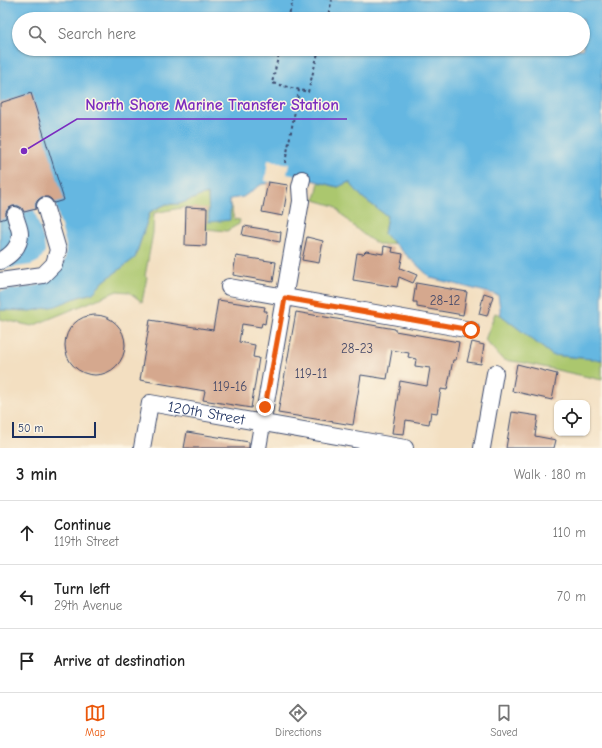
<!DOCTYPE html>
<meta charset="utf-8">
<style>
body{margin:0;font-family:"Comic Neue",sans-serif;background:#f2f2f2;color:#222}
.controls{position:absolute;right:12px;bottom:12px;display:grid;overflow:hidden;border-radius:8px;box-shadow:0 1px 3px #0004}
.controls button{width:36px;height:36px;display:grid;place-items:center;padding:0;border:0;border-bottom:1px solid #e0e0e0;background:#fff;color:#222;font:20px sans-serif}
.scale{position:absolute;left:12px;bottom:10px;width:84px;box-sizing:border-box;padding-left:4px;border:2px solid #1b2f5e;border-top:0;font-size:11px;line-height:14px;white-space:nowrap;color:#1b2f5e;-webkit-text-stroke:3px #fcf5e5;paint-order:stroke}
.stop{position:absolute;width:12px;height:12px;margin:-9px;border:3px solid #ea580c;border-radius:50%;background:#fff}
.stop.end{background:#ea580c;border-color:#fff;box-shadow:0 1px 4px #0008}
.list{margin:0;padding:0;list-style:none}
h2{display:flex;justify-content:space-between;align-items:center;height:52px;margin:0;padding:0 16px;font-size:17px}
h2 small{font-size:13px;font-weight:400;color:#767676}
.list li{display:grid;grid-template-columns:26px 1fr auto;gap:12px;align-items:center;box-sizing:border-box;height:64px;padding:0 16px;border-top:1px solid #e0e0e0}
.list b{display:block;font-size:15px;white-space:nowrap}
.list p{margin:0;font-size:13px;white-space:nowrap;color:#767676}
.list em{font-size:13px;font-style:normal;color:#767676}
.icon{flex:none;width:22px;height:22px;fill:none;stroke:currentColor;stroke-width:2;stroke-linecap:round;stroke-linejoin:round}
.map{position:relative;flex:none;width:602px;height:448px;overflow:hidden}
.search{position:absolute;background:#fff;box-shadow:0 1px 3px #0004;left:12px;right:12px;top:12px;height:44px;display:flex;align-items:center;gap:10px;box-sizing:border-box;padding:0 14px;border-radius:22px;color:#767676;font-size:15px}
.sheet{height:244px;background:#fff}
nav{display:flex;justify-content:space-around;align-items:center;box-sizing:border-box;height:56px;border-top:1px solid #e0e0e0;background:#fff;font-size:11px;color:#767676}
nav a{display:grid;justify-items:center;gap:2px}
nav .on{color:#ea580c}
.map>svg:first-child{display:block}
.green{fill:#abc76e;stroke:#637b66}
.water{fill:#65b7e1;stroke:#4073a0;fill-rule:evenodd}
.pier{fill:#f3dfc1}
.building{fill:#d5a88e}
.lines{fill:none;stroke-linecap:round;stroke-linejoin:round}
.minor-casing{stroke:#3b496d;stroke-width:18}
.path{stroke:#3b496d;stroke-width:2;stroke-dasharray:3 3;stroke-linecap:butt}
.minor{stroke:#fff;stroke-width:16}
.route{stroke:#ea580c;stroke-width:5}
.labels{text-anchor:middle;stroke-width:3;stroke-linejoin:round;paint-order:stroke}
.number-label{font-size:13px;fill:#4a4d6a}
.street-label{font-size:15px;fill:#1b2f5e;stroke:#fcf5e5}
.leader{fill:none;stroke:#7b2cbf;stroke-width:1.5}
.callout-dot{fill:#7b2cbf;stroke:#fcf5e5;stroke-width:1.5}
.callout-label{font-size:16px;text-anchor:middle;font-weight:bold;fill:#7b2cbf;stroke:#fcf5e5;stroke-width:3;stroke-linejoin:round;paint-order:stroke}
</style>
<div class="map">
<svg width="602" height="448" viewBox="0 0 602 448">
<rect width="100%" height="100%" fill="#fcf5e5"/>
<filter id="ink" filterUnits="userSpaceOnUse"><feTurbulence type="fractalNoise" baseFrequency=".025" numOctaves="2"/><feDisplacementMap in="SourceGraphic" scale="8" xChannelSelector="R" yChannelSelector="G"/><feConvolveMatrix kernelMatrix="1 2 1 2 8 2 1 2 1" color-interpolation-filters="sRGB"/></filter>
<filter id="wash" filterUnits="userSpaceOnUse"><feTurbulence type="fractalNoise" baseFrequency=".012" numOctaves="4" result="noise"/><feDisplacementMap in="SourceGraphic" scale="16" xChannelSelector="R" yChannelSelector="G"/><feGaussianBlur stdDeviation="0.9" result="paint"/><feColorMatrix in="noise" values="0 0 0 0 0 0 0 0 0 0 0 0 0 0 0 0 0 1.4 0 .05"/><feComposite in="paint" operator="in"/></filter>
<g filter="url(#wash)">
<rect width="100%" height="100%" fill="#f3dfc1"/>
<g class="green">
<path d="M319 182 338 187 349 182 363 198 387 216 384 234 394 243C390 244 385 246 381 245 368 241 342 217 335 206L315 200Z"/>
<path d="M208 194 209 222 229 199 234 219 240 220 239 224 227 231 206 229 186 207 154 213 153 233 145 276 147 277 142 302 129 292 117 291 32 326 0 319V310L31 311 93 293 104 281 135 258 150 212 166 204H179L190 200 200 196Z"/>
<path d="M495 313 501 315 552 355 602 360V380L525 363 503 360 485 340Z"/>
</g>
<path class="water" d="M0 0H602V360L552 355 501 315 498 295 431 278 384 234 387 216 363 198 349 182 338 187 308 179 282 177 273 183 262 184 243 197 230 199V220L209 222 208 194 200 196 190 200 179 204H166L150 212 135 258 104 281 93 293 78 297 56 306 31 311 0 310ZM19 19H583V49H19Z"/>
<g class="pier">
<path d="M268 160 289 164 287 174 297 176 296 180 282 179 276 183 265 181Z"/>
<path d="M55 203 66 245 65 258 60 269 50 279 39 285 0 291V269L31 265 39 261 45 252 44 241 34 209Z"/>
</g>
<g id="blocks">
<g class="building">
<path d="M31 93 64 200 54 203 51 199 48 197H42L38 200 36 203V209L24 212 22 208 18 206H13L9 208 6 212V218L0 220V103Z"/>
<path d="M268 182 288 185 283 216 262 212Z"/>
<path d="M186 207 207 208 206 246 185 245Z"/>
<path d="M244 226 281 232 280 242 242 235Z"/>
<path d="M307 237 323 241 319 263 302 260Z"/>
<path d="M384 246 393 248 392 252 403 254 400 268 417 275 413 283 399 277 397 287 353 280 357 253 363 254 366 251 383 254Z"/>
<path d="M236 256 276 262 273 282 233 275Z"/>
<path d="M416 283 467 292 463 315 417 307V302H413Z"/>
<path d="M484 293 493 296 487 316 479 314Z"/>
<path d="M218 300 265 307 264 311H267L265 324 262 323 261 327 242 324 239 342 255 345 253 357 259 358 251 408 203 400 205 391 140 380 150 320 213 330Z"/>
<path d="M296 312 395 329V331L459 342 456 360H453L447 390 441 389 437 413 431 412 429 424 406 420 404 434 392 433 400 381 427 386 430 368 415 366 416 359 408 357 409 353 392 350 387 379 361 375 353 425 278 413Z"/>
<circle cx="95" cy="345" r="30"/>
<path d="M472 342 484 345 481 364 467 362Z"/>
<path d="M517 364 557 374 552 400 512 391Z"/>
<path d="M512 412 538 416 535 436 556 440 554 448H506Z"/>
<path d="M187 432 249 442V448H184Z"/>
</g>
</g>
</g>
<g filter="url(#ink)">
<use href="#blocks" fill-opacity="0" stroke="#3b496d" stroke-width="1"/>
<g class="lines">
<g class="minor-casing">
<g id="minor">
<path d="M0 261C10 256 20 247 20 234 20 228 16 221 15 215"/>
<path d="M0 281 43 275 54 264 58 250 45 206"/>
<path d="M229 287 471 330"/>
<path id="s1" d="M142 448 150 403 405 448"/>
<path d="M258 448 301 201 300 187 302 179"/>
<path d="M482 448 495 373"/>
</g>
</g>
<g class="path">
<path d="M288 19 293 0"/>
<path d="M327 19 332 0"/>
<path d="M280 49 272 83 308 92 319 49"/>
<path d="M285 163 299 90"/>
</g>
<use href="#minor" class="minor"/>
</g>
</g>
<g class="lines" filter="url(#ink)">
<path class="route" d="M265 407 285 298 471 330"/>
</g>
<g class="labels">
<g class="number-label">
<text x="445" y="305">28-12</text>
<text x="357" y="353">28-23</text>
<text x="311" y="378">119-11</text>
<text x="230" y="391">119-16</text>
</g>
<g class="street-label">
<text dy="5" stroke="none"><textPath href="#s1" startOffset="103">120th Street</textPath></text>
</g>
</g>
<path class="leader" d="M24 151L77 119H347"/>
<circle class="callout-dot" cx="24" cy="151" r="4"/>
<g class="callout-label">
<text x="212" y="110">North Shore Marine Transfer Station</text>
</g>
</svg>
<div class="controls">
<button><svg class="icon" aria-label="locate" viewBox="0 0 24 24"><circle cx="12" cy="12" r="6"/><path d="M12 2v4M12 18v4M2 12h4M18 12h4"/></svg></button>
</div>
<div class="scale">50 m</div>
<div class="stop" style="left:471px;top:330px"></div>
<div class="stop end" style="left:265px;top:407px"></div>
<div class="search"><svg class="icon" aria-label="search" viewBox="0 0 24 24"><circle cx="10" cy="10" r="6"/><path d="M15 15l6 6"/></svg>Search here</div>
</div>
<section class="sheet">
<h2>3 min<small>Walk · 180 m</small></h2>
<ul class="list">
<li><svg class="icon" aria-label="ahead" viewBox="0 0 24 24"><path d="M12 20V5M6 11l6-6 6 6"/></svg><div><b>Continue</b><p>119th Street</p></div><em>110 m</em></li>
<li><svg class="icon" aria-label="left" viewBox="0 0 24 24"><path d="M17 20v-9H6M10 6l-5 5 5 5"/></svg><div><b>Turn left</b><p>29th Avenue</p></div><em>70 m</em></li>
<li><svg class="icon" aria-label="arrive" viewBox="0 0 24 24"><path d="M6 21V4h12l-3 4 3 4H6"/></svg><div><b>Arrive at destination</b></div></li>
</ul>
</section>
<nav>
<a class="on"><svg class="icon" aria-label="map" viewBox="0 0 24 24"><path d="M3 6l6-2 6 2 6-2v14l-6 2-6-2-6 2zM9 4v14M15 6v14"/></svg>Map</a>
<a><svg class="icon" aria-label="directions" viewBox="0 0 24 24"><path d="M12 3l9 9-9 9-9-9zM9 14v-3h6M13 9l2 2-2 2"/></svg>Directions</a>
<a><svg class="icon" aria-label="saved" viewBox="0 0 24 24"><path d="M7 4h10v16l-5-4-5 4z"/></svg>Saved</a>
</nav>
